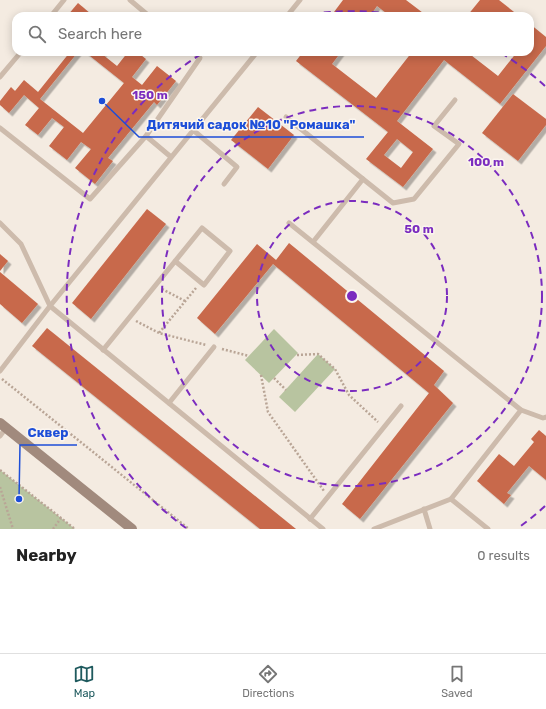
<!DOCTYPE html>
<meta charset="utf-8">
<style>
body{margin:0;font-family:Rubik,sans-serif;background:#f6f6f6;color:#222}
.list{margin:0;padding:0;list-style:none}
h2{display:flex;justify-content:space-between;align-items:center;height:52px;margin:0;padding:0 16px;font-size:17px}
h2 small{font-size:13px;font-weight:400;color:#767676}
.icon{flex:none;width:22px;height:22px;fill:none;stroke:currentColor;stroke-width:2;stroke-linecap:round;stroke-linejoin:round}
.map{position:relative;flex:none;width:546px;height:529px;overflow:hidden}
.search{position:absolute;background:#fff;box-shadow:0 2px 10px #0003;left:12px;right:12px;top:12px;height:44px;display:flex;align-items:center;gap:10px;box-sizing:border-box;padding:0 14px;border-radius:12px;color:#767676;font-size:15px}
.sheet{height:124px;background:#fff}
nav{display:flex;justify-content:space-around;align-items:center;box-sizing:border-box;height:56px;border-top:1px solid #e0e0e0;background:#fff;font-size:11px;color:#767676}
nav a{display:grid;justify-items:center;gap:2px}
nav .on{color:#1f5a5e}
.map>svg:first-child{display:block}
.green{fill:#b8c4a0}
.building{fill:#c8694b;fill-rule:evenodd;filter:url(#shadow)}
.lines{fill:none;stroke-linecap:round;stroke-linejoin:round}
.path{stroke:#b9a596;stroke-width:2.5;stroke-dasharray:2 2;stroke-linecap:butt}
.lane{stroke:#cdbbac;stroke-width:5}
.secondary{stroke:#a18a7d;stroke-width:10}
.ring{fill:none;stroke:#7b2cbf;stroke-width:2;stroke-dasharray:7 5}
.centre{fill:#7b2cbf;stroke:#fbf5ee;stroke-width:2}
.ring-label{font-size:12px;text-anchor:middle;font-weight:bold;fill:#7b2cbf;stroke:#fbf5ee;stroke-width:3;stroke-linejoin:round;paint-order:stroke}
.leader{fill:none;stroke:#1d4ed8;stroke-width:1.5}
.callout-dot{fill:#1d4ed8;stroke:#fbf5ee;stroke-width:1.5}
.callout-label{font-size:13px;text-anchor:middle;font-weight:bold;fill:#1d4ed8;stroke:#fbf5ee;stroke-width:3;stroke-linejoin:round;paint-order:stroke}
</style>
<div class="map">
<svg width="546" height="529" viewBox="0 0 546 529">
<defs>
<filter id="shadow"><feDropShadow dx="3.5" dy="3.5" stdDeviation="0" flood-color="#0004"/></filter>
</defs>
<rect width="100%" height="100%" fill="#f4ebe1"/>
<g class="green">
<path d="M274 329 298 353 269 383 245 360Z"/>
<path d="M318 354 335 369 295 412 279 397Z"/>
<path d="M0 470 75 529H0Z"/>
</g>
<g class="building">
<path d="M343 0H406L427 16H390L377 6 370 16H331Z"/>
<path d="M480 0H499L519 16H467Z"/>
<path d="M78 3 91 14 89 16H67Z"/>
<path d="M530 24 546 37V46L500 104 444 60 397 121 433 149 403 187 366 159 388 132 296 61 303 52H341L332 64 376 98 412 52H467L498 76 517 52H530ZM397 139 413 152 401 168 384 155Z"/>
<path d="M70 52H78L40 99 83 133 124 83 85 52H104L102 54 117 66 128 52H137L146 59 132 77 142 85 157 66 176 81 157 105 154 102 108 158 113 161 95 184 75 168 91 149 81 142 67 160 49 146 64 127 52 118 38 135 25 125 39 108 24 95 9 113 0 105V101L11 87 15 91 24 80 38 92Z"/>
<path d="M513 94 546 119V125L518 161 482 133Z"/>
<path d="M258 107 294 135 268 169 231 140Z"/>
<path d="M147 209 166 224 91 319 72 303Z"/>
<path d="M289 243 444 371 434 385 453 403 360 519 342 504 429 393 273 264 215 334 197 318 257 244 276 260Z"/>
<path d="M0 254 8 261 0 271Z"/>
<path d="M0 272 38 304 22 323 0 304Z"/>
<path d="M47 328 296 529H260L32 346Z"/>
<path d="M539 430 546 436V480L529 466 507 493 511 495 504 504 477 481 499 454 514 466 534 442 531 439Z"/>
</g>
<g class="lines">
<g class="path">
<path d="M196 288 159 333 206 345"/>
<path d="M162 289 185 301"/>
<path d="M136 321 159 333"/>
<path d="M222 349 249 356"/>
<path d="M297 355 318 354 335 369 349 395 378 422"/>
<path d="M261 375 268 412 324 491"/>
<path d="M274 378 286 390"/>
<path d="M2 379 189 529"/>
<path d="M0 470 75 529"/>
<path d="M0 487 13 529"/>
<path d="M53 529 61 518"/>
</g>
<g class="lane">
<path d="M130 0 149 16"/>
<path d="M51 16 64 0"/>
<path d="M287 16 300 0"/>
<path d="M0 77 21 52"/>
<path d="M286 117 363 179"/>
<path d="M0 128 90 199 146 136"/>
<path d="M193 130 237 167 224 184"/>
<path d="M171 157 146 136 200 58 193 52"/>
<path d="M0 223 21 244 50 306 323 529"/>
<path d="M289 223 521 410"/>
<path d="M313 242 363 179 393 203 414 199 459 144 434 126 455 100"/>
<path d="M103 350 202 228 230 251 204 285 175 261"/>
<path d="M0 371 50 306 257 52"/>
<path d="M169 403 214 347"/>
<path d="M0 436 6 428"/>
<path d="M451 499 488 529"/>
<path d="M424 509 430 529"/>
<path d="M310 519 401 406"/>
<path d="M374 529 451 499 521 410 543 418 546 417"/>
</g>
<path class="secondary" d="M0 423 132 529"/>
</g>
<g class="ring">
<circle cx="352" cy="296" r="95"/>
<circle cx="352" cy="296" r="190"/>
<path d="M545 506A285 285 0 0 1 518 528M186 528A285 285 0 0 1 203 53M300 16A285 285 0 0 1 404 16M501 53A285 285 0 0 1 545 86"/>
</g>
<circle cx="352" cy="296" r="6" class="centre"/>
<g class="ring-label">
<text x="150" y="99">150 m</text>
<text x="486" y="166">100 m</text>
<text x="419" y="233">50 m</text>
</g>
<path class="leader" d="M102 101L139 137H364M19 499L20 445H77"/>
<g class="callout-dot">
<circle cx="102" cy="101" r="4"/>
<circle cx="19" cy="499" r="4"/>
</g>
<g class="callout-label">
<text x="251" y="129">Дитячий садок №10 "Ромашка"</text>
<text x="48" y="437">Сквер</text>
</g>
</svg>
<div class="search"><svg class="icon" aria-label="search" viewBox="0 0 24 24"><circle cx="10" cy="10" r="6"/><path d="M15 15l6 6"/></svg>Search here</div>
</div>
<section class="sheet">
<h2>Nearby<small>0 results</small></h2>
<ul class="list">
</ul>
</section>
<nav>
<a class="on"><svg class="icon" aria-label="map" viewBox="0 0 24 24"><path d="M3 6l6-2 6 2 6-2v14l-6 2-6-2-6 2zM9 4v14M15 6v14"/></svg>Map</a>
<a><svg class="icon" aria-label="directions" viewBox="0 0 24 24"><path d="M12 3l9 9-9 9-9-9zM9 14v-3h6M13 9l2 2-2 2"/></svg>Directions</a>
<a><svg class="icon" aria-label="saved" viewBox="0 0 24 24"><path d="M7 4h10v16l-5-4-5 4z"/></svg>Saved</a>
</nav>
